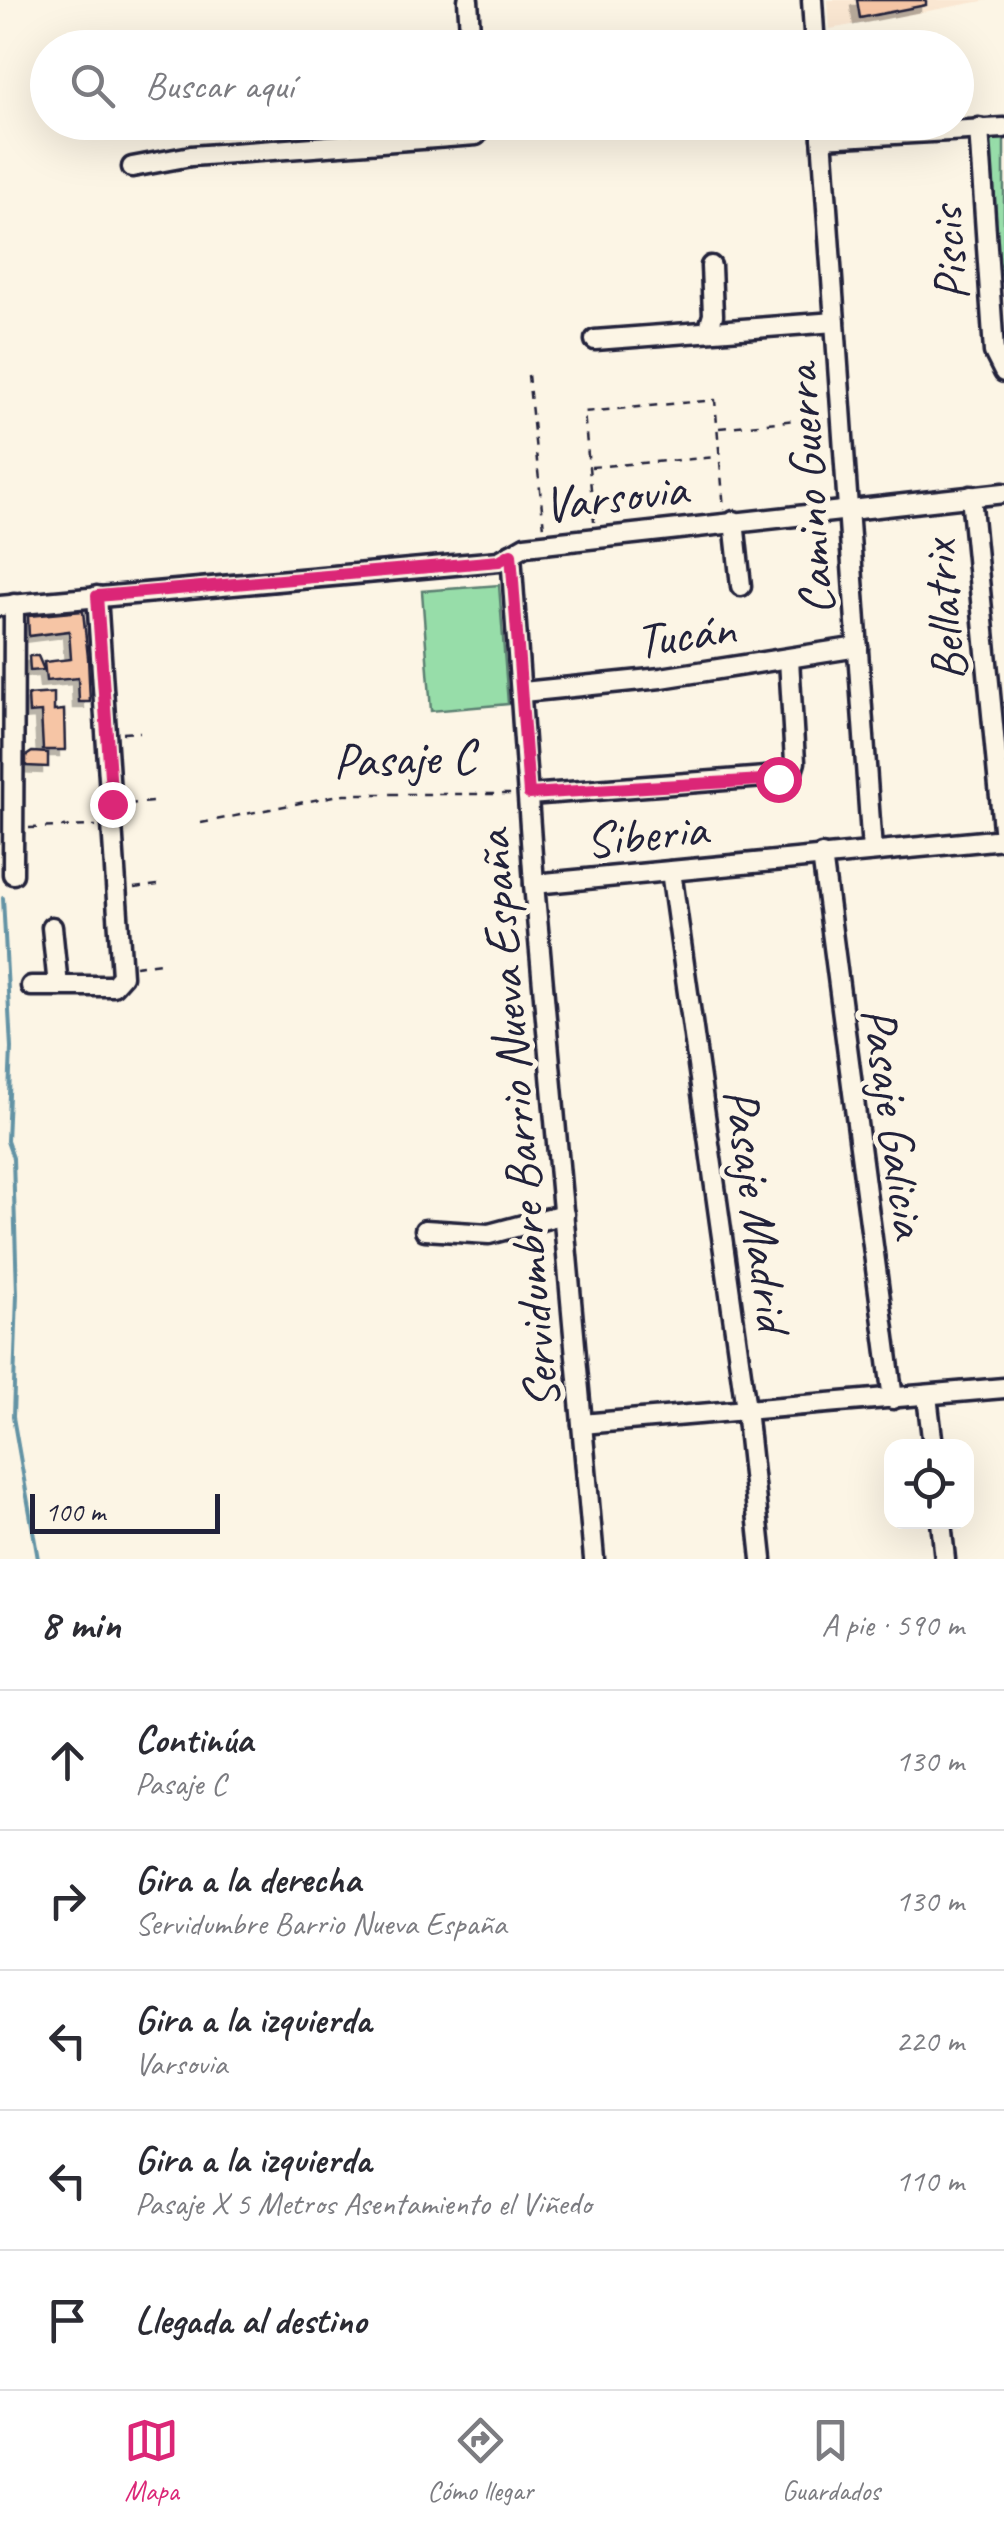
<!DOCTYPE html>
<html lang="es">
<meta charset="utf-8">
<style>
body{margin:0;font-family:Caveat,sans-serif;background:#f2f2f3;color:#2b2b33}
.controls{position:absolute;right:30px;bottom:30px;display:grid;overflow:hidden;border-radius:20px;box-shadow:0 10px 40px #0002}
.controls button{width:90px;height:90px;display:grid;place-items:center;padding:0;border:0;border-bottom:2px solid #e1e1e2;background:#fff;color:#2b2b33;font:50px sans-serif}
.scale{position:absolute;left:30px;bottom:25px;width:190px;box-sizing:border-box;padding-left:10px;border:5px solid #22223b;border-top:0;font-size:28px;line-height:35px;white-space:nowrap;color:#22223b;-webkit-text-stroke:8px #fcf5e5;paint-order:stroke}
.stop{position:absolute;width:30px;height:30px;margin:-22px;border:8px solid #db2777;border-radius:50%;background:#fff}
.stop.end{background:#db2777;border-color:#fff;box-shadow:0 2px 10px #0008}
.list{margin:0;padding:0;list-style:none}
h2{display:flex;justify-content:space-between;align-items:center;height:130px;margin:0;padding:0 40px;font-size:42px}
h2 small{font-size:32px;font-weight:400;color:#7c7c81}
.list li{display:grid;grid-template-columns:65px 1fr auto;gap:30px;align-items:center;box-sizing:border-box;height:140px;padding:0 40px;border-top:2px solid #e1e1e2}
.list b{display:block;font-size:38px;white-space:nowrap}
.list p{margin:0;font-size:32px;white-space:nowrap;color:#7c7c81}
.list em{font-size:32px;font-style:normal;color:#7c7c81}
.icon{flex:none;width:55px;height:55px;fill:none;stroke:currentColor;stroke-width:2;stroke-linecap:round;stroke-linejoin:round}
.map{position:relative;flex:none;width:1004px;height:1559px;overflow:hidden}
.search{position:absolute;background:#fff;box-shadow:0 10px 40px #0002;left:30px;right:30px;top:30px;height:110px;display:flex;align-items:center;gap:25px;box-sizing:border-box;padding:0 35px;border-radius:55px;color:#7c7c81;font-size:38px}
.sheet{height:830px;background:#fff}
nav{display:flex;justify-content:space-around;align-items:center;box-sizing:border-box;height:140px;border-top:2px solid #e1e1e2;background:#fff;font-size:28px;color:#7c7c81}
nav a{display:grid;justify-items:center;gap:5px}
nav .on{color:#db2777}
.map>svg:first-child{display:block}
.built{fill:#fae7d2}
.green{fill:#97dda9;stroke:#5c8072;stroke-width:2.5}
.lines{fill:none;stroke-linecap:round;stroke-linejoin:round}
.stream{stroke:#6393a5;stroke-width:4}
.building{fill:#f6c5a5;stroke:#22223b;stroke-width:2.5;filter:url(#shadow)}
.minor-casing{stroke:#22223b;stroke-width:25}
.path{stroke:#22223b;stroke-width:2.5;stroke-dasharray:8 8;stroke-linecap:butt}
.minor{stroke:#fcf5e5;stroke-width:18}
.route{stroke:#db2777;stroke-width:12}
.labels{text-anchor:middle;stroke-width:10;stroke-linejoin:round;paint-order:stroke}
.street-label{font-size:50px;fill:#22223b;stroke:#fcf5e5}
</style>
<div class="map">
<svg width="1004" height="1559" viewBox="0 0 1004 1559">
<defs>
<filter id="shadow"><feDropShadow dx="-6" dy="6" stdDeviation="0" flood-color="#0004"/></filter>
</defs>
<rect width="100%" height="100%" fill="#fcf5e5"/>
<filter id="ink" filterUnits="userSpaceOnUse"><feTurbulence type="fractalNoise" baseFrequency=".01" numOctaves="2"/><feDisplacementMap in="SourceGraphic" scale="20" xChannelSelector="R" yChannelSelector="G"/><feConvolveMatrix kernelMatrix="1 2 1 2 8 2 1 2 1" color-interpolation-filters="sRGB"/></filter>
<g filter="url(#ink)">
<path class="built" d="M828 0H988L830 29Z"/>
<g class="green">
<path d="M1004 133V270L997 281 986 142 989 137Z"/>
<path d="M499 585 508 704 431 711 422 591Z"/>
</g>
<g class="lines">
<path class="stream" d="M3 898 11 1048 7 1141 13 1158 17 1294 13 1417 38 1559"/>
</g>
<g class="building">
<path d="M857 0H926V5L860 18Z"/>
<path d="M83 611 88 657 90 702H79L78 678 46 681 44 662 71 659 69 631 29 636 28 616Z"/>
<path d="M29 656H38L44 670 30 671Z"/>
<path d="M54 693V711L64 710 65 750H43L41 712 29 713 28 695Z"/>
<path d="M32 752 48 753V767L26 766V756Z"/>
</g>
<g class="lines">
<g class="minor-casing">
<g id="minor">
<path d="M468 0 471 48"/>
<path d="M812 0 815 48"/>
<path d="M821 122 872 851"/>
<path d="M979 128 994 352 1004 372"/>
<path d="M822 138 1004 128"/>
<path d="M132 167 191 156 476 135V122"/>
<path d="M709 328 713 315 711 266"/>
<path d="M595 340 835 322"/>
<path d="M734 521 741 586"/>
<path d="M511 554 534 884 594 1559"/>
<path d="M0 606 499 561 525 546 1004 493"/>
<path d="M523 692 661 678 858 647"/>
<path d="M529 795 791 775 795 762 789 659"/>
<path d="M822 855 893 1399"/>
<path d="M671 871 746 1409 762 1559"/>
<path d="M13 874 14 604"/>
<path d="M534 884 1004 839 971 496"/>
<path d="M52 927 58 986"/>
<path d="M31 986H113L122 976 97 596"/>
<path d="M425 1230 489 1234 564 1214"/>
<path d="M927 1396 933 1446"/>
<path d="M582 1424 1004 1388"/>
<path d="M941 1522 945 1559"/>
</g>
</g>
<g class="path">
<path d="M528 375 544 528"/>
<path d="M719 428 825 417"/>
<path d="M591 467 718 457"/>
<path d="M594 522 584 412 715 400 724 510"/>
<path d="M123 733 140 732"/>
<path d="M128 804 153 802"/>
<path d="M201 823 344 794H513"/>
<path d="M29 828 96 826"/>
<path d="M134 888 158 885"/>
<path d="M135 966 161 963"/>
</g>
<use href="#minor" class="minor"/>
</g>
</g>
<g class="lines" filter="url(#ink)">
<path class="route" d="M112 804 97 596 499 561 511 554 529 794 778 779"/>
</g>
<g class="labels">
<g class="street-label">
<text transform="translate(947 254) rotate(-94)" y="18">Piscis</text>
<text transform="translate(807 490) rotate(-94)" y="18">Camino Guerra</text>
<text transform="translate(615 495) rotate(-7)" y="18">Varsovia</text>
<text transform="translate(942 611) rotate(-95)" y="18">Bellatrix</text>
<text transform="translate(685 633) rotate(-8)" y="18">Tucán</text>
<text transform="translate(404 757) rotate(-2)" y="18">Pasaje C</text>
<text transform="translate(646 833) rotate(-6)" y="18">Siberia</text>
<text transform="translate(516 1120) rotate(-95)" y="18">Servidumbre Barrio Nueva España</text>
<text transform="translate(896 1122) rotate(82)" y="18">Pasaje Galicia</text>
<text transform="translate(759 1209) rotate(82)" y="18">Pasaje Madrid</text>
</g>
</g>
</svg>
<div class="controls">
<button><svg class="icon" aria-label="locate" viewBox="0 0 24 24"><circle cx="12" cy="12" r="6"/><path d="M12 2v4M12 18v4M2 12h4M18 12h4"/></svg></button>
</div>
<div class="scale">100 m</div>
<div class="stop" style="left:778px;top:779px"></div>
<div class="stop end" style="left:112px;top:804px"></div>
<div class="search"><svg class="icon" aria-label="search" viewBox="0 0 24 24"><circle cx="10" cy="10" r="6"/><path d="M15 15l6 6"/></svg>Buscar aquí</div>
</div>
<section class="sheet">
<h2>8 min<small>A pie · 590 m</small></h2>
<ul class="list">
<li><svg class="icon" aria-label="ahead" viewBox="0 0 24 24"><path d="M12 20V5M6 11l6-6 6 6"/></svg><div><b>Continúa</b><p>Pasaje C</p></div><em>130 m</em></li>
<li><svg class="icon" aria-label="right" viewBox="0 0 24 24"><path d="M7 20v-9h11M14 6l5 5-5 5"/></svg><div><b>Gira a la derecha</b><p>Servidumbre Barrio Nueva España</p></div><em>130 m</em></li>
<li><svg class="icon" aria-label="left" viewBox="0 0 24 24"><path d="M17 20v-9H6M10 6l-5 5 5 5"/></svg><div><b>Gira a la izquierda</b><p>Varsovia</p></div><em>220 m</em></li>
<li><svg class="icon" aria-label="left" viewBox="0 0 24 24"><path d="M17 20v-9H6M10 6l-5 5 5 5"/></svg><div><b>Gira a la izquierda</b><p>Pasaje X 5 Metros Asentamiento el Viñedo</p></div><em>110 m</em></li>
<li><svg class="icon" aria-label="arrive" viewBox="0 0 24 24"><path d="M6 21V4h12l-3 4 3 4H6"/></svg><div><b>Llegada al destino</b></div></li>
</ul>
</section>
<nav>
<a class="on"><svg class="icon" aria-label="map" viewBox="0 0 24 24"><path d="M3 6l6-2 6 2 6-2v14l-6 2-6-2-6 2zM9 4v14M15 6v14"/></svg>Mapa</a>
<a><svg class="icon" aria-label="directions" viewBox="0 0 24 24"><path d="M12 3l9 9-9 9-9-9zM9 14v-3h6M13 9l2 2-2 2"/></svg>Cómo llegar</a>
<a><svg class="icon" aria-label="saved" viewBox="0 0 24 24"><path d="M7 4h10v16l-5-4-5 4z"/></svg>Guardados</a>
</nav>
